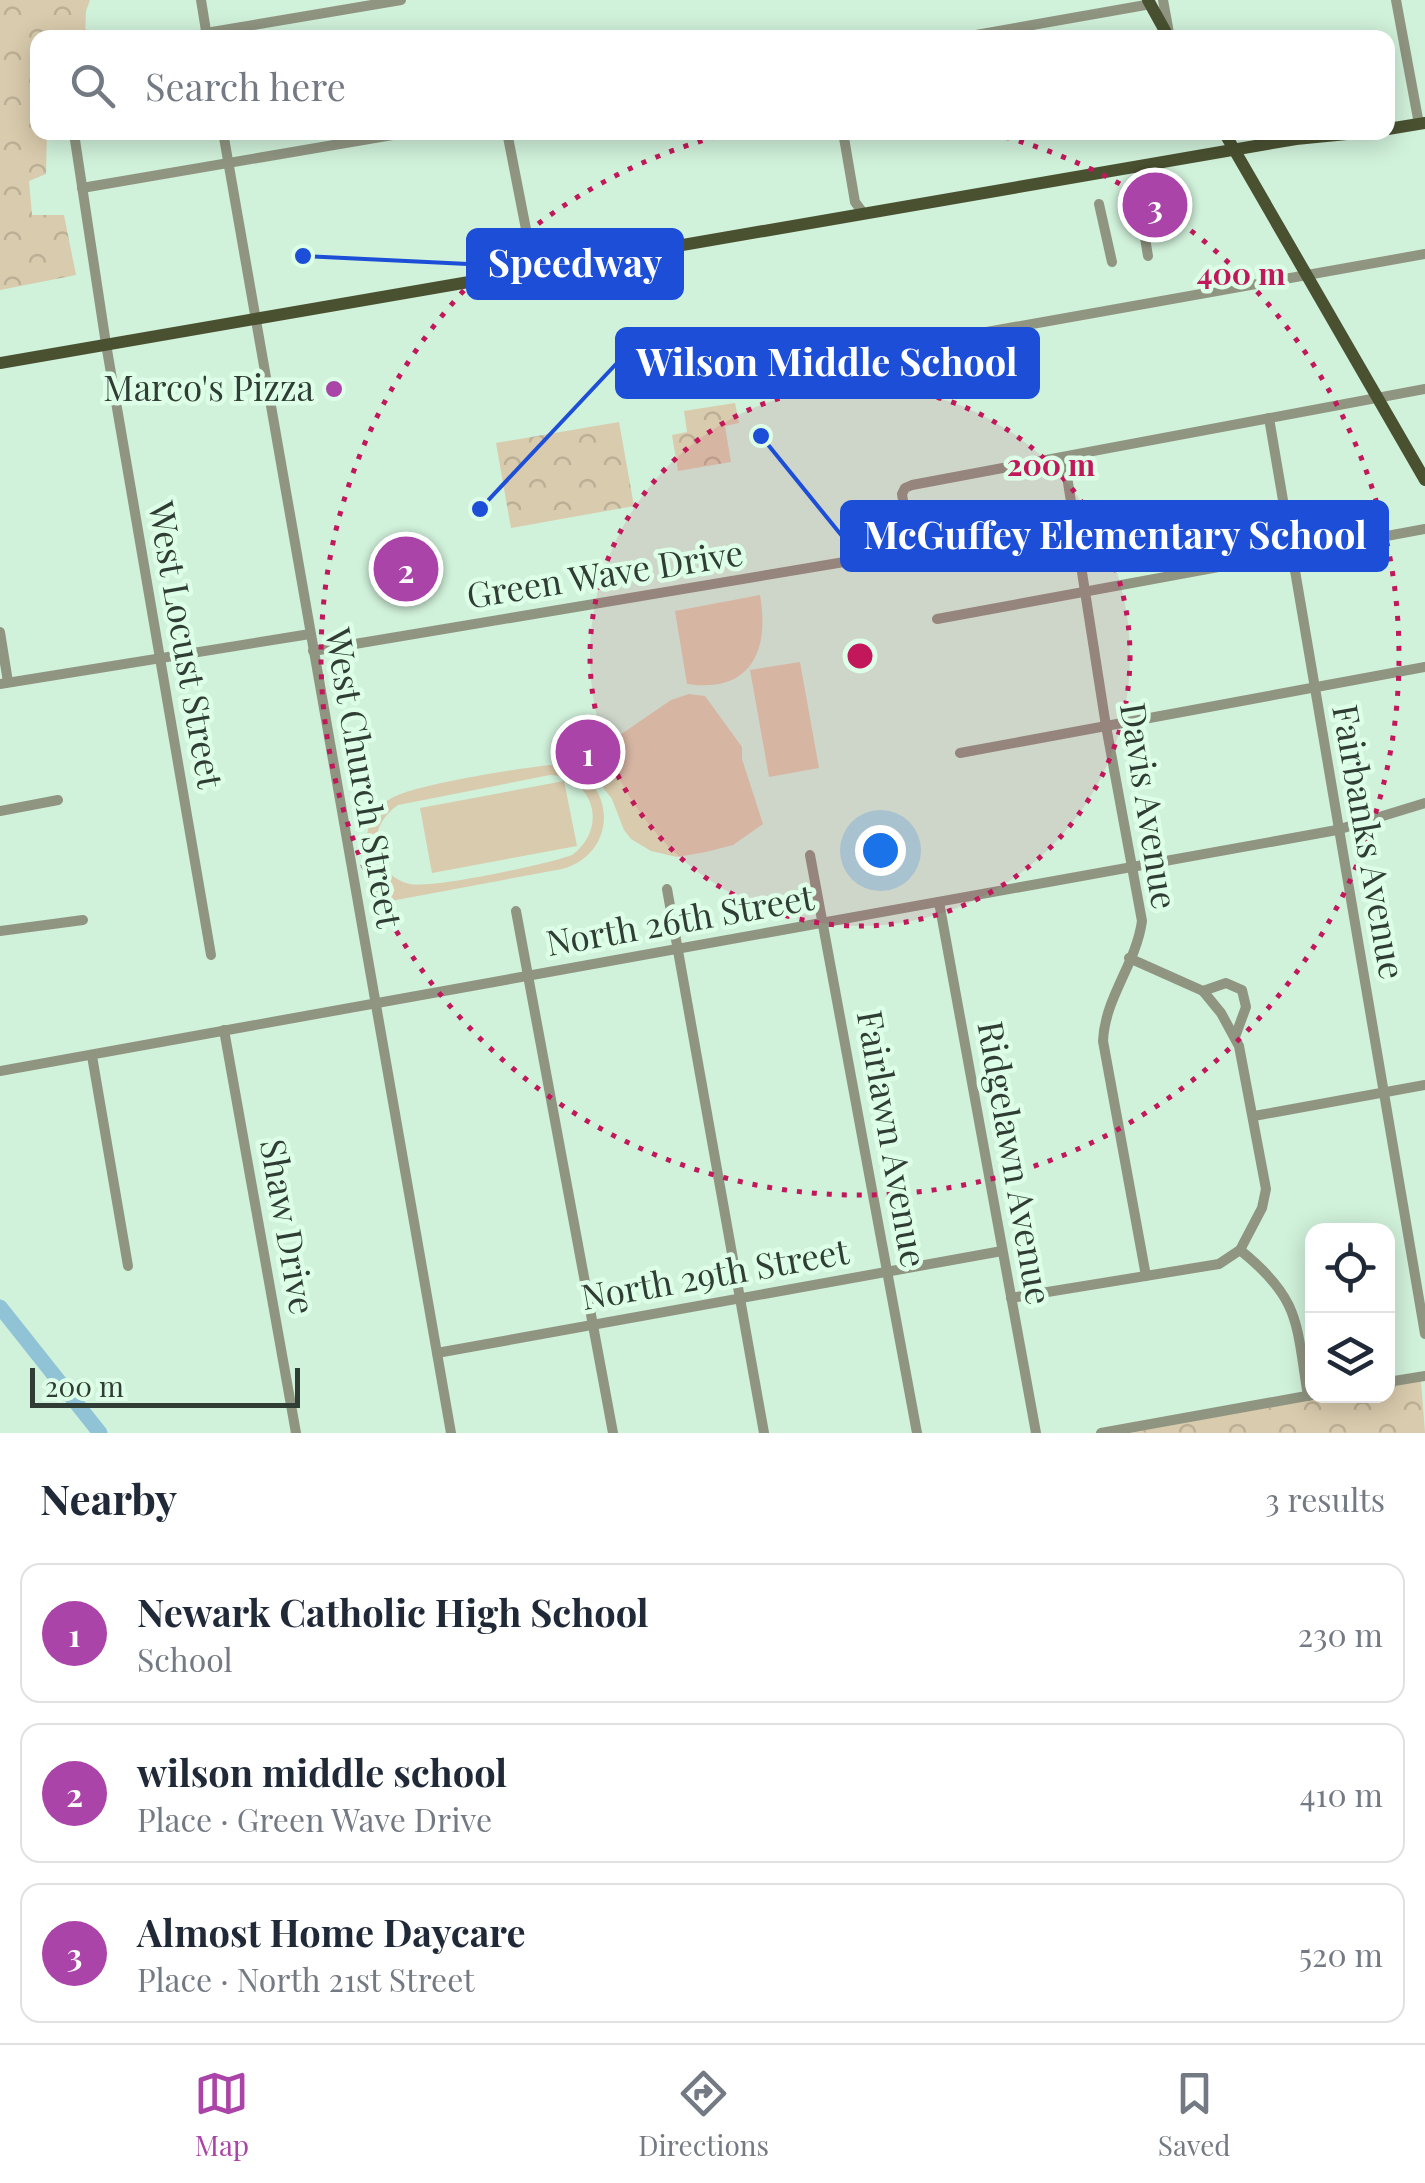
<!DOCTYPE html>
<meta charset="utf-8">
<style>
body{margin:0;font-family:"Playfair Display",serif;background:#f6f6f7;color:#1f2937}
.controls{position:absolute;right:30px;bottom:30px;display:grid;overflow:hidden;border-radius:20px;box-shadow:0 5px 25px #0003}
.controls button{width:90px;height:90px;display:grid;place-items:center;padding:0;border:0;border-bottom:2px solid #e0e1e3;background:#fff;color:#1f2937;font:50px sans-serif}
.scale{position:absolute;left:30px;bottom:25px;width:270px;box-sizing:border-box;padding-left:10px;border:5px solid #303d34;border-top:0;font-size:28px;line-height:35px;white-space:nowrap;color:#303d34;-webkit-text-stroke:8px #ddffe7;paint-order:stroke}
.you{position:absolute;left:880px;top:850px;width:35px;height:35px;margin:-25px;border:8px solid #fff;border-radius:50%;background:#1a73e8;box-shadow:0 0 0 15px #1a73e833}
.badge{display:grid;place-items:center;width:65px;height:65px;border-radius:50%;background:#ab44a8;color:#fff;font-size:32px;font-weight:700}
.pin{position:absolute;translate:-50% -50%;border:5px solid #fff;box-shadow:0 2px 10px #0006}
.list{margin:0;padding:0;list-style:none}
h2{display:flex;justify-content:space-between;align-items:center;height:130px;margin:0;padding:0 40px;font-size:42px}
h2 small{font-size:32px;font-weight:400;color:#747a83}
.list li{display:grid;grid-template-columns:65px 1fr auto;gap:30px;align-items:center;box-sizing:border-box;height:140px;margin:0 20px 20px;padding:0 20px;border:2px solid #e0e1e3;border-radius:20px}
.list b{display:block;font-size:38px;white-space:nowrap}
.list p{margin:0;font-size:32px;white-space:nowrap;color:#747a83}
.list em{font-size:32px;font-style:normal;color:#747a83}
.icon{flex:none;width:55px;height:55px;fill:none;stroke:currentColor;stroke-width:2;stroke-linecap:round;stroke-linejoin:round}
.map{position:relative;flex:none;width:1425px;height:1433px;overflow:hidden}
.search{position:absolute;background:#fff;box-shadow:0 5px 25px #0003;left:30px;right:30px;top:30px;height:110px;display:flex;align-items:center;gap:25px;box-sizing:border-box;padding:0 35px;border-radius:20px;color:#747a83;font-size:38px}
.sheet{height:610px;background:#fff}
nav{display:flex;justify-content:space-around;align-items:center;box-sizing:border-box;height:140px;border-top:2px solid #e0e1e3;background:#fff;font-size:28px;color:#747a83}
nav a{display:grid;justify-items:center;gap:5px}
nav .on{color:#ab44a8}
.map>svg:first-child{display:block}
.grass{fill:#d9cbad;fill-rule:evenodd}
.park{fill:url(#park-crowns)}
.lines{fill:none;stroke-linecap:round;stroke-linejoin:round}
.river{stroke:#91c3d7;stroke-width:15}
.minor{stroke:#909582;stroke-width:10}
.major{stroke:#4a5131;stroke-width:12}
.ring{fill:none;stroke:#c2185b;stroke-width:5;stroke-dasharray:5 10}
.poi-dot{fill:#ab44a8;stroke:#ddffe7;stroke-width:4}
.labels{text-anchor:middle;stroke-width:9;stroke-linejoin:round;paint-order:stroke}
.poi-label{font-size:35px;fill:#303d34;stroke:#ddffe7;text-anchor:end}
.street-label{font-size:35px;fill:#303d34;stroke:#ddffe7}
.centre{fill:#c2185b;stroke:#ddffe7;stroke-width:5}
.ring-label{font-size:30px;text-anchor:middle;font-weight:bold;fill:#c2185b;stroke:#ddffe7;stroke-width:9;stroke-linejoin:round;paint-order:stroke}
.leader{fill:none;stroke:#1d4ed8;stroke-width:4}
.callout-dot{fill:#1d4ed8;stroke:#ddffe7;stroke-width:4}
.callout{fill:#1d4ed8;stroke:#1d4ed8;stroke-width:4}
.callout-label{font-size:38px;text-anchor:middle;font-weight:bold;fill:#fff}
</style>
<div class="map">
<svg width="1425" height="1433" viewBox="0 0 1425 1433">
<defs>
<pattern id="park-crowns" width="20" height="18" patternUnits="userSpaceOnUse" patternTransform="scale(2.5)"><rect width="20" height="18" fill="#d9cbad"/><path d="M2 6a3 3 0 1 1 6 0M12 15a3 3 0 1 1 6 0" fill="none" stroke="#bbaf95"/></pattern>
</defs>
<rect width="100%" height="100%" fill="#d0f1da"/>
<g class="grass">
<path d="M760 595C770 652 750 693 687 684L675 611Z"/>
<path d="M800 662 819 768 769 777 750 670Z"/>
<path d="M689 694 705 696 742 747V759L763 824 733 845 706 852 677 857 651 851 631 839 624 830 612 799 582 761 671 700Z"/>
<path d="M550 765C615 767 624 852 562 869L380 903 378 893 395 890C379 879 368 865 367 846 365 827 375 809 390 799 410 785 521 768 550 765ZM550 775C595 778 608 829 572 855 549 864 431 889 410 884 391 880 377 863 376 844 376 827 385 814 398 805Z"/>
<path d="M564 781 577 846 432 873 420 808Z"/>
</g>
<g class="park">
<path d="M0 0H90L86 11 85 37 38 38V132L47 133 46 174 29 181 32 215H64L76 275 0 290Z"/>
<path d="M735 403 739 423 725 426 731 462 678 471 672 435 687 432 684 411Z"/>
<path d="M619 422 634 506 511 528 496 443Z"/>
<path d="M1421 1381 1425 1433H1109L1334 1396H1388V1387Z"/>
</g>
<g class="lines">
<path class="river" d="M0 1307 100 1433"/>
<g class="minor">
<path d="M201 0 207 37"/>
<path d="M1163 0 1169 33"/>
<path d="M1396 0 1419 124"/>
<path d="M206 33 401 0"/>
<path d="M959 38 1151 4"/>
<path d="M223 132 451 1433"/>
<path d="M507 132 534 270"/>
<path d="M843 132 855 202 864 214"/>
<path d="M75 140 106 344 211 955"/>
<path d="M82 188 410 132"/>
<path d="M1099 204 1112 262"/>
<path d="M1140 208 1148 256"/>
<path d="M852 356 1425 254"/>
<path d="M1269 418 1425 1334"/>
<path d="M1064 457 1106 726 1142 921C1136 964 1105 997 1103 1041L1146 1276"/>
<path d="M937 619 1425 529"/>
<path d="M0 632 8 682"/>
<path d="M313 651 898 553 906 550 909 540 902 494 905 488 912 485 1425 389"/>
<path d="M0 684 310 634"/>
<path d="M960 753 1425 667"/>
<path d="M0 811 58 800"/>
<path d="M810 855 917 1433"/>
<path d="M667 889 764 1433"/>
<path d="M939 902 1036 1433"/>
<path d="M516 911 613 1433"/>
<path d="M0 931 83 920"/>
<path d="M1203 991 1226 983 1242 990 1246 1007 1235 1037"/>
<path d="M224 1030 296 1433"/>
<path d="M92 1056 128 1266"/>
<path d="M0 1071 1337 830 1425 803"/>
<path d="M1254 1116 1425 1085"/>
<path d="M1240 1250C1301 1299 1296 1323 1308 1396"/>
<path d="M1011 1298 1219 1264 1240 1250 1262 1208 1266 1189 1239 1046 1221 1013 1203 991 1129 958"/>
<path d="M437 1353 1002 1251"/>
<path d="M1388 1382 1425 1376"/>
<path d="M1101 1433 1312 1395"/>
</g>
<g class="major">
<path d="M1148 0 1169 38"/>
<path d="M1388 129 1425 123"/>
<path d="M1224 132 1425 480"/>
<path d="M0 363 1296 139 1367 132"/>
</g>
</g>
<circle cx="860" cy="656" r="270" fill="#c2185b" fill-opacity=".12"/>
<g class="ring">
<circle cx="860" cy="656" r="270"/>
<path d="M990 133A539 539 0 1 1 730 133"/>
</g>
<circle class="poi-dot" cx="334" cy="389" r="10"/>
<g class="labels">
<g class="poi-label">
<text x="314" y="401">Marco's Pizza</text>
</g>
<g class="street-label">
<text transform="translate(605 575) rotate(-9)" y="12">Green Wave Drive</text>
<text transform="translate(185 645) rotate(80)" y="12">West Locust Street</text>
<text transform="translate(363 778) rotate(80)" y="12">West Church Street</text>
<text transform="translate(1148 806) rotate(81)" y="12">Davis Avenue</text>
<text transform="translate(1368 842) rotate(80)" y="12">Fairbanks Avenue</text>
<text transform="translate(680 921) rotate(-10)" y="12">North 26th Street</text>
<text transform="translate(891 1139) rotate(80)" y="12">Fairlawn Avenue</text>
<text transform="translate(1014 1163) rotate(80)" y="12">Ridgelawn Avenue</text>
<text transform="translate(287 1227) rotate(80)" y="12">Shaw Drive</text>
<text transform="translate(715 1275) rotate(-10)" y="12">North 29th Street</text>
</g>
</g>
<circle cx="860" cy="656" r="15" class="centre"/>
<g class="ring-label">
<text x="1241" y="285">400 m</text>
<text x="1051" y="476">200 m</text>
</g>
<path class="leader" d="M303 256L468 264M480 509L617 363M761 436L842 536"/>
<g class="callout-dot">
<circle cx="303" cy="256" r="10"/>
<circle cx="480" cy="509" r="10"/>
<circle cx="761" cy="436" r="10"/>
</g>
<g class="callout">
<rect x="468" y="230" width="214" height="68" rx="10"/>
<rect x="617" y="329" width="421" height="68" rx="10"/>
<rect x="842" y="502" width="545" height="68" rx="10"/>
</g>
<g class="callout-label">
<text x="575" y="277">Speedway</text>
<text x="827" y="376">Wilson Middle School</text>
<text x="1115" y="549">McGuffey Elementary School</text>
</g>
</svg>
<div class="controls">
<button><svg class="icon" aria-label="locate" viewBox="0 0 24 24"><circle cx="12" cy="12" r="6"/><path d="M12 2v4M12 18v4M2 12h4M18 12h4"/></svg></button>
<button><svg class="icon" aria-label="layers" viewBox="0 0 24 24"><path d="M12 4l9 5-9 5-9-5zM3 14l9 5 9-5"/></svg></button>
</div>
<div class="scale">200 m</div>
<div class="you"></div>
<div class="pin badge" style="left:588px;top:752px">1</div>
<div class="pin badge" style="left:406px;top:569px">2</div>
<div class="pin badge" style="left:1155px;top:205px">3</div>
<div class="search"><svg class="icon" aria-label="search" viewBox="0 0 24 24"><circle cx="10" cy="10" r="6"/><path d="M15 15l6 6"/></svg>Search here</div>
</div>
<section class="sheet">
<h2>Nearby<small>3 results</small></h2>
<ul class="list">
<li><span class="badge">1</span><div><b>Newark Catholic High School</b><p>School</p></div><em>230 m</em></li>
<li><span class="badge">2</span><div><b>wilson middle school</b><p>Place · Green Wave Drive</p></div><em>410 m</em></li>
<li><span class="badge">3</span><div><b>Almost Home Daycare</b><p>Place · North 21st Street</p></div><em>520 m</em></li>
</ul>
</section>
<nav>
<a class="on"><svg class="icon" aria-label="map" viewBox="0 0 24 24"><path d="M3 6l6-2 6 2 6-2v14l-6 2-6-2-6 2zM9 4v14M15 6v14"/></svg>Map</a>
<a><svg class="icon" aria-label="directions" viewBox="0 0 24 24"><path d="M12 3l9 9-9 9-9-9zM9 14v-3h6M13 9l2 2-2 2"/></svg>Directions</a>
<a><svg class="icon" aria-label="saved" viewBox="0 0 24 24"><path d="M7 4h10v16l-5-4-5 4z"/></svg>Saved</a>
</nav>
